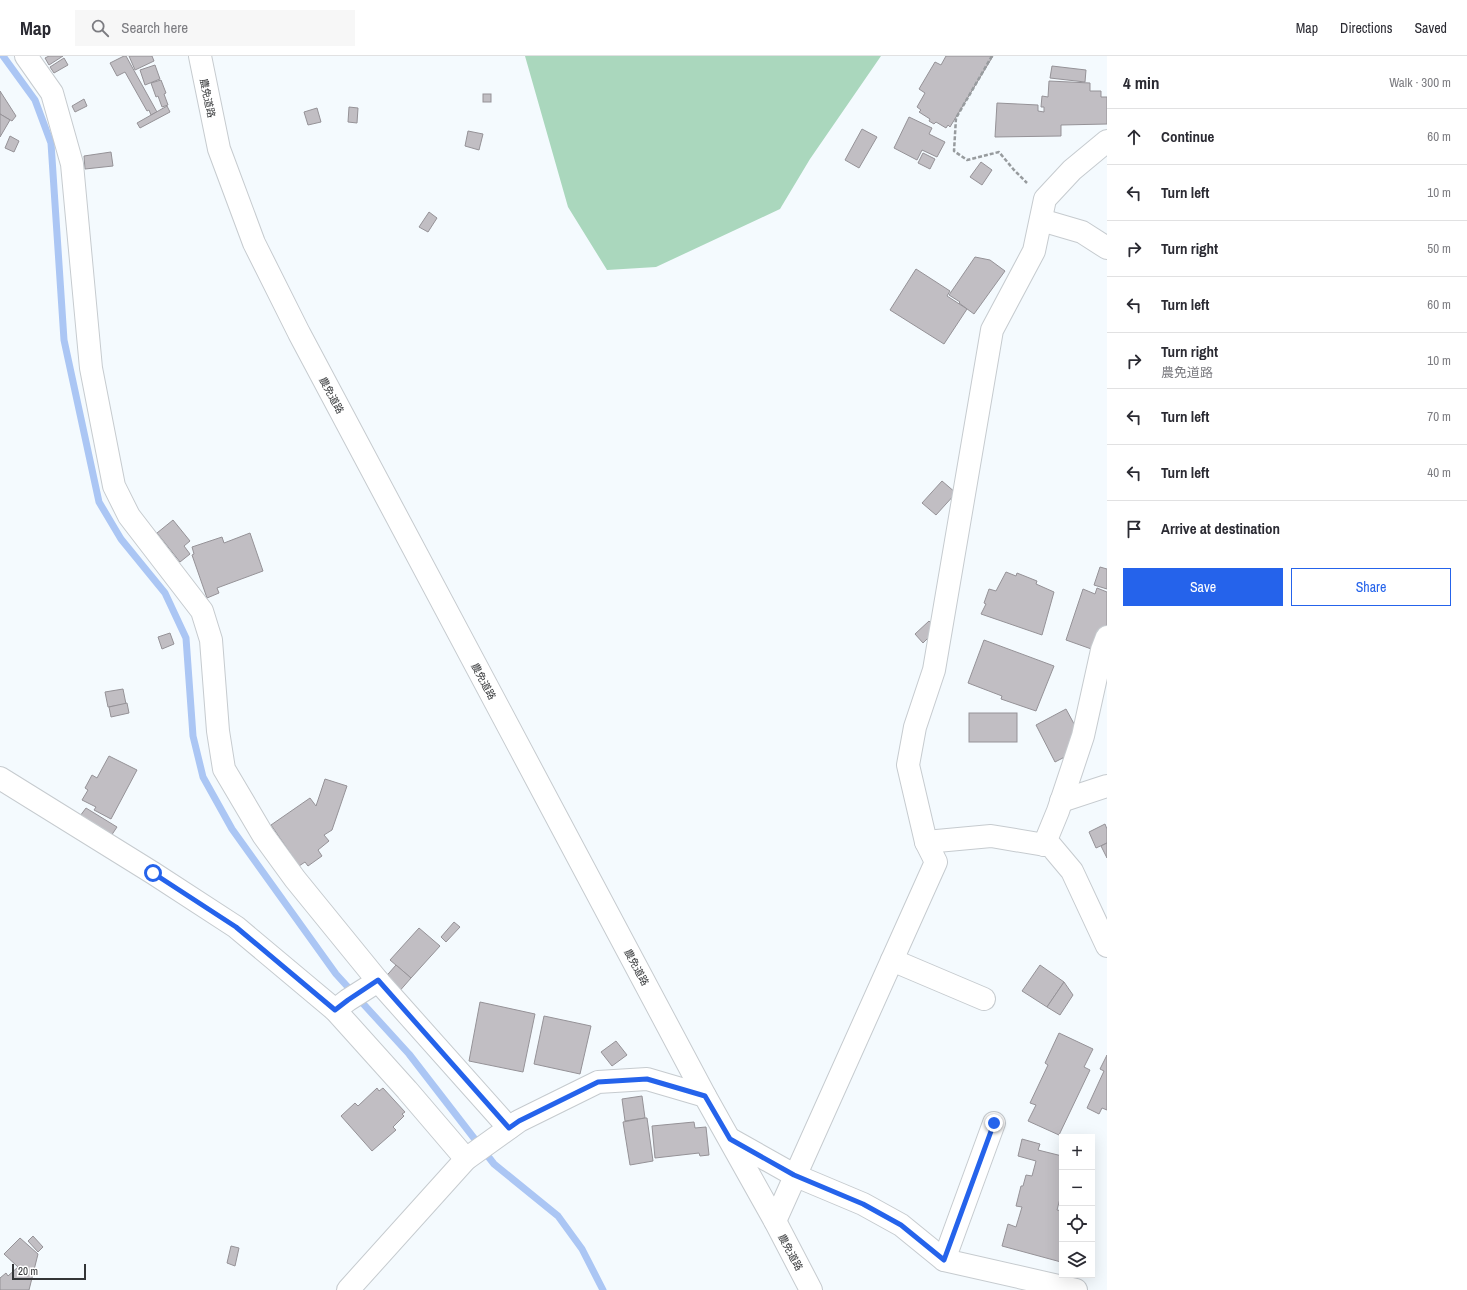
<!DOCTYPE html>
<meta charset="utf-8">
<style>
body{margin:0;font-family:"Archivo Narrow","Noto Sans JP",sans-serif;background:#f7f7f7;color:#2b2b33}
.controls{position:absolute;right:12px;bottom:12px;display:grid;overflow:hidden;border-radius:0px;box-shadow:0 4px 16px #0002}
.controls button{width:36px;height:36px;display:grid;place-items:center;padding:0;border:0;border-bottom:1px solid #e1e1e2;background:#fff;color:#2b2b33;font:20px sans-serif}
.scale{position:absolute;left:12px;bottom:10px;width:74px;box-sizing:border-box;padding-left:4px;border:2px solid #333537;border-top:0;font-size:11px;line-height:14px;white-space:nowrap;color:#333537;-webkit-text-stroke:3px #fff;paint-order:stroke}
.stop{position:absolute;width:12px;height:12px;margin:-9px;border:3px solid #2563eb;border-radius:50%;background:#fff}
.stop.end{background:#2563eb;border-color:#fff;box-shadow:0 1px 4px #0008}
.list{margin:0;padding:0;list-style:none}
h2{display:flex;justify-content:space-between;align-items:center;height:52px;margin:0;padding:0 16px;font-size:17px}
h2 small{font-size:13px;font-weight:400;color:#7c7c81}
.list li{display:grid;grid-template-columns:26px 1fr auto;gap:12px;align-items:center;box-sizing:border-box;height:56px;padding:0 16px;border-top:1px solid #e1e1e2}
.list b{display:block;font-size:15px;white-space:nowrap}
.list p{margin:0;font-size:13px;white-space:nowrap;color:#7c7c81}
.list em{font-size:13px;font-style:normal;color:#7c7c81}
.actions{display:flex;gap:8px;padding:12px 16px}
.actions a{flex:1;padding:9px 0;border:1px solid #2563eb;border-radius:0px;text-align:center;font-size:14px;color:#2563eb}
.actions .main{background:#2563eb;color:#fff}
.icon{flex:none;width:22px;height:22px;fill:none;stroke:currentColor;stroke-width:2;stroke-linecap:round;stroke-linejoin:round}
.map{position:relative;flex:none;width:1107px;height:1234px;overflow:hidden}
header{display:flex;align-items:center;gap:24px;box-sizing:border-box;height:56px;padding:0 20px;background:#fff;border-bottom:1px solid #e1e1e2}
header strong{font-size:19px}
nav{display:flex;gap:22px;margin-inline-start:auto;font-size:14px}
.search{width:280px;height:36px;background:#f7f7f7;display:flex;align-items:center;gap:10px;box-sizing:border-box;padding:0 14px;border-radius:0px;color:#7c7c81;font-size:15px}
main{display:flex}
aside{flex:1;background:#fff}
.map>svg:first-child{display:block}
.green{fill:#aad7bd}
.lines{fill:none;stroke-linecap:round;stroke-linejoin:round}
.stream{stroke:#abc6f4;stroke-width:7}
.building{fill:#c1bec3;stroke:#959297}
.minor-casing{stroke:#c6cbcf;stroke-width:24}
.path{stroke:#979b9e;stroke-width:2.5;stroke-dasharray:4 2;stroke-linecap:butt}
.minor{stroke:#fff;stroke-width:22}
.route{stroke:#2563eb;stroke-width:5}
.labels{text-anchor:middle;stroke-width:4;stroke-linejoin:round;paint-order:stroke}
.street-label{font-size:10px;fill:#333537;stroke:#fff}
</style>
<header>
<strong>Map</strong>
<div class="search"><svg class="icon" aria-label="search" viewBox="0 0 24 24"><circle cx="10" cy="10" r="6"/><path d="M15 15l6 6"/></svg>Search here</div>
<nav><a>Map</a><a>Directions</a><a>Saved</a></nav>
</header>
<main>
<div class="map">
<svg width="1107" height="1234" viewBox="0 0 1107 1234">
<rect width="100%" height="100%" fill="#f4fafe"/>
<path class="green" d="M525 0H881L810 103 780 153 656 211 607 214 568 151Z"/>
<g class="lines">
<path class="stream" d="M3 0 35 44 51 87 64 284 99 446 121 483 165 537 186 582 193 680 203 721 232 773 336 918 409 998 494 1108 558 1160 582 1193 603 1234"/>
</g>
<g class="building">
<path d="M49 0H63L49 9 45 2Z"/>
<path d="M124 0H126L157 56 151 59 149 54 147 55 125 16 117 20 110 7Z"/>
<path d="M129 0H152L154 5 135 14Z"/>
<path d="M946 0H993L950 71 948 69 946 72 936 66 934 68 929 65 930 63 919 56 921 54 917 51 925 37 919 33 935 6 941 9Z"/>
<path d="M64 2 68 9 54 17 50 11Z"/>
<path d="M155 9 160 23 145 29 140 14Z"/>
<path d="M1052 10 1086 14 1085 26 1050 22Z"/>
<path d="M161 24 166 37 164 38 168 49 162 51 158 40 156 41 151 27Z"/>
<path d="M1049 25 1090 27V35H1101V41H1107V68L1061 69V80L995 81 997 47 1038 49V55L1044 56V51H1041L1042 40 1048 41Z"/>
<path d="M0 35 16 60 12 65 0 58Z"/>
<rect x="483" y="38" width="8" height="8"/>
<path d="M84 43 87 50 75 56 72 50Z"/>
<path d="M167 50 170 56 140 72 137 67Z"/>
<path d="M349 51 358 52 357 67 348 66Z"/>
<path d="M317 52 321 66 308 69 304 56Z"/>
<path d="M0 58 10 64 0 81Z"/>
<path d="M909 61 932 72 929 78 945 86 937 101 922 94 917 104 894 92Z"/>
<path d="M862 73 877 81 859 112 845 104Z"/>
<path d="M468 75 483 78 479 94 465 90Z"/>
<path d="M10 80 19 85 14 96 5 92Z"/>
<path d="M111 96 113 110 85 113 84 100Z"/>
<path d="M923 97 935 103 930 113 918 107Z"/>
<path d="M981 106 992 114 982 129 970 121Z"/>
<path d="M429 156 437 162 428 176 419 171Z"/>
<path d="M975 201 990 204 1005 215 974 258 959 247 960 246 949 239Z"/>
<path d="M916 213 950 235 947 240 967 253 944 288 890 254Z"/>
<path d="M942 425 956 437 936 459 922 447Z"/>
<path d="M173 464 190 485 184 490 190 498 180 506 157 477Z"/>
<path d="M250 477 263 515 217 532 219 537 207 542 192 499 194 498 192 491 222 481 224 487Z"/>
<path d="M1100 511 1107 513V533L1094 529Z"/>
<path d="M1006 516 1016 520 1017 517 1037 525 1036 528 1054 536 1042 579 981 558 986 548 984 547 989 533 996 535Z"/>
<path d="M1097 532 1107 536V580L1097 595 1066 584 1083 533 1095 538Z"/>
<path d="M929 565 937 573 923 587 915 578Z"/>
<path d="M170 577 174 588 162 593 158 581Z"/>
<path d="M984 584 1054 610 1036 655 1001 643 1002 640 968 627Z"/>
<path d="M123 633 126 648 108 651 105 636Z"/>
<path d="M127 647 129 657 111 661 109 651Z"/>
<path d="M1066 653 1086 690 1055 706 1036 669Z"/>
<rect x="969" y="657" width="48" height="29"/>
<path d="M109 700 137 714 111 763 94 754 96 751 82 744 88 734 85 732 92 719 97 722Z"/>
<path d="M325 723 347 730 332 774 324 779 329 785 318 794 322 800 308 810 305 806 299 810 271 769 310 742 316 750Z"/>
<path d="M86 752 117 771 111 780 80 760Z"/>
<path d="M1105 768 1107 773V787L1096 792 1089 776Z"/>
<path d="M1107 787V802L1101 790Z"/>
<path d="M454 866 460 871 446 886 441 881Z"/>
<path d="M419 872 440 890 411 922 390 904Z"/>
<path d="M396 909 411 922 397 938 382 925Z"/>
<path d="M1040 909 1064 926 1047 951 1022 935Z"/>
<path d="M1064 926 1073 939 1060 959 1047 951Z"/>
<path d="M480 946 535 958 523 1016 469 1005Z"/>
<path d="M544 960 591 970 580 1018 534 1008Z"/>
<path d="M1059 977 1093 993 1084 1011 1090 1014 1059 1079 1028 1065 1036 1049 1030 1047 1048 1009 1045 1007Z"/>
<path d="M616 985 627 999 612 1010 601 996Z"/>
<path d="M1107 999V1054L1102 1052 1099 1058 1087 1052 1104 1015 1100 1013Z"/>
<path d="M377 1032 379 1035 383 1032 405 1056 402 1058 404 1060 393 1071 396 1074 372 1095 341 1060 355 1047 358 1050Z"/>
<path d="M642 1040 645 1062 625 1065 622 1043Z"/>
<path d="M645 1062H647L653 1105 630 1109 623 1066Z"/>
<path d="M694 1066 695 1072 706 1071 709 1099 700 1100 699 1097 655 1102 652 1070Z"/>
<path d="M1022 1083 1040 1088 1038 1094 1062 1100V1135L1057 1154 1062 1155V1201L1061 1206 1002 1190 1008 1168 1016 1171 1022 1151 1016 1150 1021 1130H1023L1026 1119 1032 1120 1036 1105 1018 1100Z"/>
<path d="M33 1180 43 1191 38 1196 28 1185Z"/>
<path d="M20 1182 38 1198 29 1234H0V1222L6 1217 8 1220 18 1211 4 1198Z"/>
<path d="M231 1190 239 1192 235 1210 227 1207Z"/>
</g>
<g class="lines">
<g class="minor-casing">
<g id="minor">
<path d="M26 0 52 37 72 108 91 312 114 430 129 460 202 555 211 584 218 675 224 713 263 779 295 823 378 925 509 1072"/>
<path d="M200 0 219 93 254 187 299 277 705 1040 775 1165 811 1234"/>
<path d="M1041 164 1082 176 1107 192"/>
<path d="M0 722 153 817 236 871 335 954 407 1034 466 1103"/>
<path d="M1061 745 1107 730"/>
<path d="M926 786 991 780 1051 790 1072 815 1107 890"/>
<path d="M1044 789 1058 755 1083 680 1102 594 1107 581"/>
<path d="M892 904 984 943"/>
<path d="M335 954 348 944 378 925"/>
<path d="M730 1083 794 1119 863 1148 901 1169 944 1204 1076 1234"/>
<path d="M775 1165 936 806 926 786 908 709 915 671 934 614 992 274 1034 195 1045 143 1072 114 1107 85"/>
<path d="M944 1204 994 1067"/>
<path d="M348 1234 466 1103 519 1065 598 1026 647 1023 705 1040"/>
</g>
</g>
<path class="path" d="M992 0 956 62 954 95 967 104 999 96 1014 114 1027 127"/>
<use href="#minor" class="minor"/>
</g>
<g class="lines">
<path class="route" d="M153 817 236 871 335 954 348 944 378 924 509 1072 519 1065 598 1026 647 1023 705 1040 730 1083 794 1119 863 1148 901 1169 944 1204 994 1067"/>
</g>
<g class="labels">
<g class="street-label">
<text transform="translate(208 42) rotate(78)" y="4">農免道路</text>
<text transform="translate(332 339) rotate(62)" y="4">農免道路</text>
<text transform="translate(484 625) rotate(62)" y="4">農免道路</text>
<text transform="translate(637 911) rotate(62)" y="4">農免道路</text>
<text transform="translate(791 1196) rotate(62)" y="4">農免道路</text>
</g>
</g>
</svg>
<div class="controls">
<button>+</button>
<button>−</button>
<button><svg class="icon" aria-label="locate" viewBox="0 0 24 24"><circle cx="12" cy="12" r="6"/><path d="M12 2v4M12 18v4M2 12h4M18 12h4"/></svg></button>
<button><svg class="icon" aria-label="layers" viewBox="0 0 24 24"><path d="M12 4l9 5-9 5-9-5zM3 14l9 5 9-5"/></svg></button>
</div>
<div class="scale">20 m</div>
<div class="stop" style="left:153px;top:817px"></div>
<div class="stop end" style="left:994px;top:1067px"></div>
</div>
<aside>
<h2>4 min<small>Walk · 300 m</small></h2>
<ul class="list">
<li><svg class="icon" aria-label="ahead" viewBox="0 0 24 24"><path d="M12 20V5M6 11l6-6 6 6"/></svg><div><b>Continue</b></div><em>60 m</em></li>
<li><svg class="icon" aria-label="left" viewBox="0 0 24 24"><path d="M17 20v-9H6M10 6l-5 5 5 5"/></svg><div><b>Turn left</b></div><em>10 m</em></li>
<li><svg class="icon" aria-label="right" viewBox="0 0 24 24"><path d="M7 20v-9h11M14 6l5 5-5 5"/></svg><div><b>Turn right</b></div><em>50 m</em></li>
<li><svg class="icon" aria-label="left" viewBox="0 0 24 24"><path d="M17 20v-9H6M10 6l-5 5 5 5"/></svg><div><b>Turn left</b></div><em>60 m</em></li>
<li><svg class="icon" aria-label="right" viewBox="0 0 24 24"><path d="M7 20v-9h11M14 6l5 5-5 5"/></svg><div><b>Turn right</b><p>農免道路</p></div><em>10 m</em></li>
<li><svg class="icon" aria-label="left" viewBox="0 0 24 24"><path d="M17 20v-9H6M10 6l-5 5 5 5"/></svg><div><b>Turn left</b></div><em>70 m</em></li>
<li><svg class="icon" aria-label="left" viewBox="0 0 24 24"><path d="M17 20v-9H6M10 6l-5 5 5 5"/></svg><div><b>Turn left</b></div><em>40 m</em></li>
<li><svg class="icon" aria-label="arrive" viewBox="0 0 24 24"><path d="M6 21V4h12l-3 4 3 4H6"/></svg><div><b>Arrive at destination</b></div></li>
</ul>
<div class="actions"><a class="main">Save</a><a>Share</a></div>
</aside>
</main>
